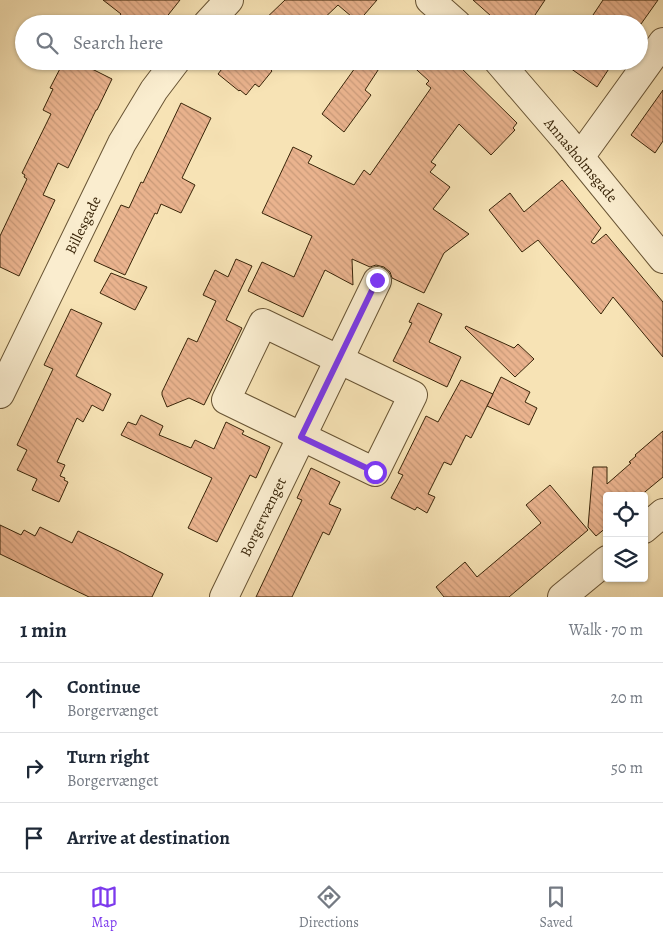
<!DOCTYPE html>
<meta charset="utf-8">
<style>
body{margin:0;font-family:Alegreya,serif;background:#f6f6f7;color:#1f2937}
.controls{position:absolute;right:15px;bottom:15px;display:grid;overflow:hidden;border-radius:5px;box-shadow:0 1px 4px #0004}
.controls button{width:45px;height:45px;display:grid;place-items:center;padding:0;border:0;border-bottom:1px solid #e0e1e3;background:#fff;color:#1f2937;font:25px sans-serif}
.stop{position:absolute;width:15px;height:15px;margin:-11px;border:4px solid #7c3aed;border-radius:50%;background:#fff}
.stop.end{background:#7c3aed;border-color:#fff;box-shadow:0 1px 5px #0008}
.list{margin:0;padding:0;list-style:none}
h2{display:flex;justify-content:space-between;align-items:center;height:65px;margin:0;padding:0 20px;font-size:21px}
h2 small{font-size:16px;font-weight:400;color:#747a83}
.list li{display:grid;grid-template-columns:32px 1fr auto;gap:15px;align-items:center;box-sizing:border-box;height:70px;padding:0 20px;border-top:1px solid #e0e1e3}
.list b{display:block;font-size:19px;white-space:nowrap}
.list p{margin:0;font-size:16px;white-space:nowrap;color:#747a83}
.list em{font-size:16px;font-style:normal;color:#747a83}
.icon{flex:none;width:28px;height:28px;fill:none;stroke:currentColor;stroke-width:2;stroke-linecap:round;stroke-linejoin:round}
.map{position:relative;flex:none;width:663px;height:597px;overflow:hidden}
.search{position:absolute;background:#fff;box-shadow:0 1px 4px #0004;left:15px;right:15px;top:15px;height:55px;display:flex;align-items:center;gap:12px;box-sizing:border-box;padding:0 18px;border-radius:28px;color:#747a83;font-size:19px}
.sheet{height:275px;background:#fff}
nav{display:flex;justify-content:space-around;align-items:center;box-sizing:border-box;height:70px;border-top:1px solid #e0e1e3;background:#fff;font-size:14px;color:#747a83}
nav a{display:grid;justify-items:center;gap:2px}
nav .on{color:#7c3aed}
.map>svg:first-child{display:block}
.building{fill:url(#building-back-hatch);stroke:#392509}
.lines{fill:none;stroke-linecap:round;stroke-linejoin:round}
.minor-casing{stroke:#685434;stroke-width:30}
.minor{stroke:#faedcf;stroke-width:28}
.route{stroke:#7c3aed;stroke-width:6}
.labels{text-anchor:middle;stroke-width:5;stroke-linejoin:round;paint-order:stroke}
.street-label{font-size:15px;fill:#392509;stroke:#faedcf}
</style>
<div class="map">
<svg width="663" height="597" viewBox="0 0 663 597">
<defs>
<pattern id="building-back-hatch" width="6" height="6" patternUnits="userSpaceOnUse" patternTransform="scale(1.25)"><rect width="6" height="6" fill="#eab38e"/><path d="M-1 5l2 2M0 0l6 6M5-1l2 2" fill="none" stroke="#c99a79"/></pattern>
</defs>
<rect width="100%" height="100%" fill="#f7e3b5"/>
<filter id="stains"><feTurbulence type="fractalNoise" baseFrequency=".004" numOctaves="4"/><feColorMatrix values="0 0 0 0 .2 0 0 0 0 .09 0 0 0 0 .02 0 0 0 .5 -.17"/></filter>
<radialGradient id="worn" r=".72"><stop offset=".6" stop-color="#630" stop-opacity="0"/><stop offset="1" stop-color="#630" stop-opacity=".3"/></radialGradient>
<g class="building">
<path d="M103 0H180L161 24H113L121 14Z"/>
<path d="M285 0H377L358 22 338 5 318 24H260Z"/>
<path d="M473 0H545L529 24H500Z"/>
<path d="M603 0H658L641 24H587Z"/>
<path d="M64 61H76L112 79 97 110H96L68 168 58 163 43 195 55 200 19 276 0 267V236L27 179 24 177 25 175 22 173 51 114 43 110 53 89 50 88Z"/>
<path d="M228 61H279L271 70 272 71 259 87 255 84 246 95 240 90 239 91 218 74Z"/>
<path d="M360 61H384L365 90 371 95 344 132 322 114Z"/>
<path d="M407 61H454L517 123 513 128 515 130 491 155 459 124 431 162 436 165 430 172 450 187 433 209 469 234 444 253 424 293 392 278 390 272 384 267 376 265 370 267 352 259 353 285 325 270 303 317 248 291 262 262 294 277 312 236 262 213 293 147 312 156 308 163 354 185 364 170 370 175 431 88 426 84 429 81Z"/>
<path d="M560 61H614L597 87Z"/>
<path d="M663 90V141L655 153 631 135Z"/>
<path d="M181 103 211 118 182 178 195 185 181 213 161 204 157 214 155 213 125 275 94 261 121 205 129 208 141 182 143 183Z"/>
<path d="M562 180 601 228 591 242 594 244 606 234 663 302V357L613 297 601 314 538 240 522 252 489 210 510 193 524 212Z"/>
<path d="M236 259 252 266 226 320 242 328 204 405 189 398 167 407 162 395V392L188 338 197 342 216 301 203 295 215 270 228 277Z"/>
<path d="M111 273 147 287 135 310 100 293Z"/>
<path d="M418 303 442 314 429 342 461 357 447 387 393 361 412 323 409 322Z"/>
<path d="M71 309 102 323 76 376 111 394 103 411 92 405 83 422 77 418 57 462 65 465 60 476 65 478 64 480 68 482 59 502 32 490 37 479 17 470 27 450 17 445 53 369 44 365Z"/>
<path d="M466 326 514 348 518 344 534 359 515 377 465 328Z"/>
<path d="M501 377 530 392 525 402 537 408 529 425 487 406Z"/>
<path d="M461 380 493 394 471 438 466 435 451 465 444 462 428 494 435 497 427 513 417 507 415 510 391 498 403 475 398 473 426 416 438 422Z"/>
<path d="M141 415 163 426 159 435 191 448 195 440 214 449 226 422 244 431 242 434 270 447 256 478 250 475 217 542 188 528 212 478 121 435 128 422 136 425Z"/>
<path d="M663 431V477L640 496H607V527L596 536 588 527 593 467H607V484L631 463 629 462 636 456 635 455Z"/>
<path d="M311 468 340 482 329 504 341 509 329 535 323 532 292 597H256L302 500 297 498Z"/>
<path d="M550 485 588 530 509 597H444L436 587 465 562 477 577 541 523 526 505Z"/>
<path d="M0 525 21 535 24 530 35 536 40 527 72 543 78 531 121 552 163 574 152 597H89L0 554Z"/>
</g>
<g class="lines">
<g class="minor-casing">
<g id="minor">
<path d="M430 0 457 24"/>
<path d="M207 24 229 0"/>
<path d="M498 61 566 140 663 259"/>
<path d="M580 157 663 42"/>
<path d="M263 323 413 395 375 472 226 400Z"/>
<path d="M0 394 122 143 154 90 176 61"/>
<path d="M644 529 663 513"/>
<path d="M224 597 377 281"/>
<path d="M562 597 607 560"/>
</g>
</g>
<use href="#minor" class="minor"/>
</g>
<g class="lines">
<path class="route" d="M375 472 301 437 377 280"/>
</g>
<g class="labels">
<g class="street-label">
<text transform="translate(581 160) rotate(50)" y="5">Annasholmsgade</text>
<text transform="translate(83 225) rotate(-64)" y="5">Billesgade</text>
<text transform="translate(263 517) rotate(-64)" y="5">Borgervænget</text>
</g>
</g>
<rect width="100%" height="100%" filter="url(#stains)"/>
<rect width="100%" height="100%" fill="url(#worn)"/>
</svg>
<div class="controls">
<button><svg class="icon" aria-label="locate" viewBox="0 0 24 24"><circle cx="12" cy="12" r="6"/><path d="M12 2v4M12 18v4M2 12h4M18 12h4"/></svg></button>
<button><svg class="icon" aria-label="layers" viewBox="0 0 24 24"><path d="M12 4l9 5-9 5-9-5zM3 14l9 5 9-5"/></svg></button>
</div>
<div class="stop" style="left:375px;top:472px"></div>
<div class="stop end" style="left:377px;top:280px"></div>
<div class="search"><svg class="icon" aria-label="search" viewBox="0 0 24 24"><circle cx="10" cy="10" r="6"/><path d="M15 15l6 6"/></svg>Search here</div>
</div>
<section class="sheet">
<h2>1 min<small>Walk · 70 m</small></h2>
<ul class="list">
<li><svg class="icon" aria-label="ahead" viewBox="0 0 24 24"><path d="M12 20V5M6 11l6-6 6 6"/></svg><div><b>Continue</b><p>Borgervænget</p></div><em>20 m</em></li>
<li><svg class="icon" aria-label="right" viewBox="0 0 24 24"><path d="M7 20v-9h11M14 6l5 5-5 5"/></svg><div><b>Turn right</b><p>Borgervænget</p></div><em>50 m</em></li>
<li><svg class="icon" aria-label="arrive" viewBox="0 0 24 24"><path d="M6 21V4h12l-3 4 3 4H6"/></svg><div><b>Arrive at destination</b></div></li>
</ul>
</section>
<nav>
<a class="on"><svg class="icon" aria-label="map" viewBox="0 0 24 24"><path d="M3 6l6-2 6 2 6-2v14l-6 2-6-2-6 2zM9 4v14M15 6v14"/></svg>Map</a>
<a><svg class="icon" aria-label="directions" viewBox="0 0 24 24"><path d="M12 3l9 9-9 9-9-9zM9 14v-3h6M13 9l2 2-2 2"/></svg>Directions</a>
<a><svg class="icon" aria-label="saved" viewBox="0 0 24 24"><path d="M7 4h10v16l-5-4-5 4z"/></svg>Saved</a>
</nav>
